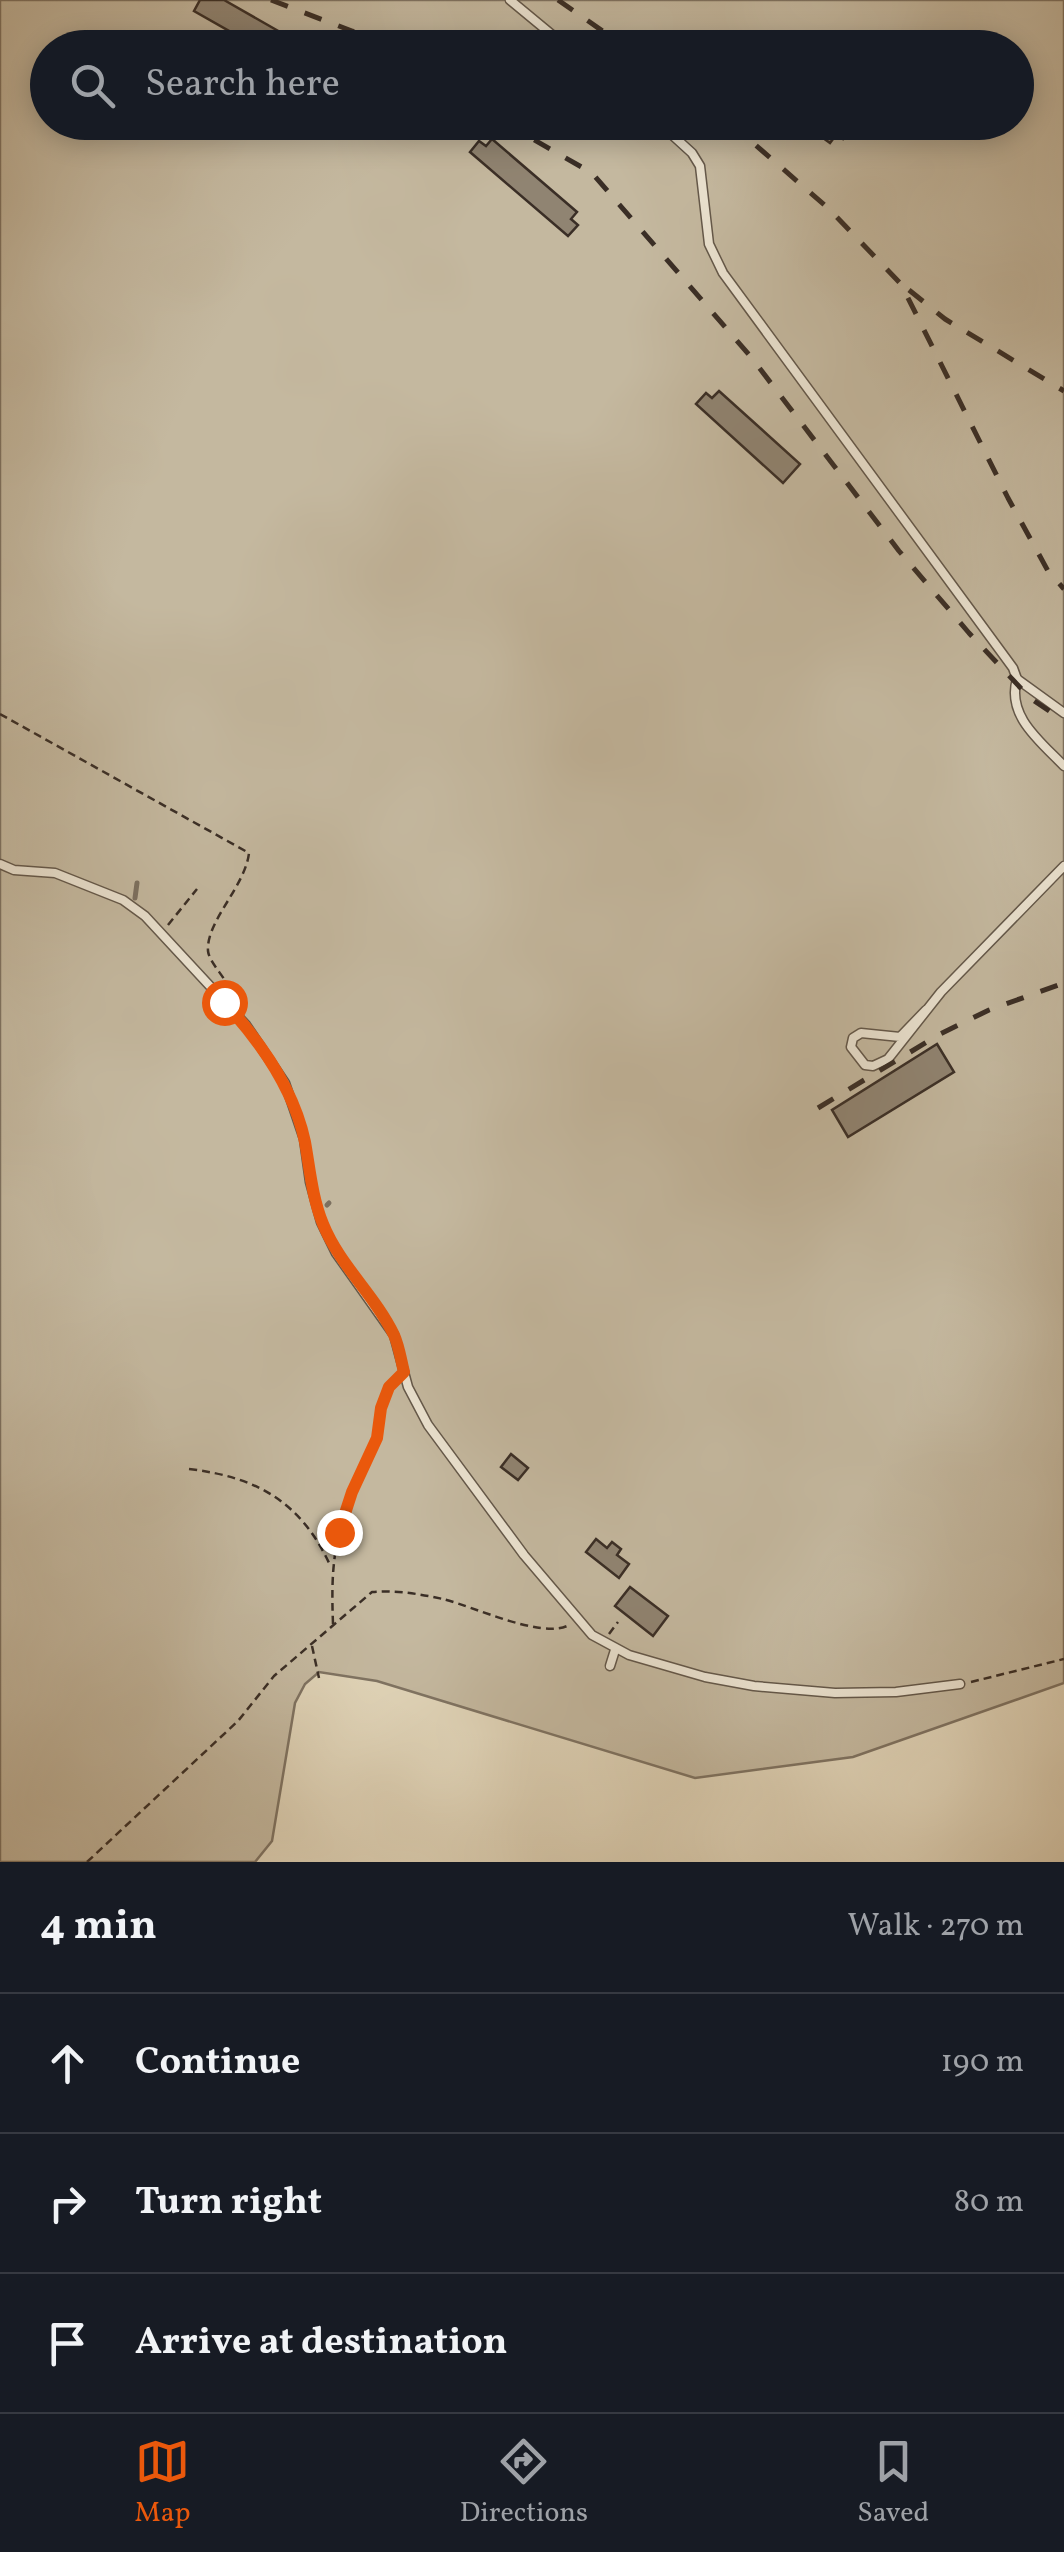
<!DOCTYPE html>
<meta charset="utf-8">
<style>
body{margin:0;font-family:Vollkorn,serif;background:#242831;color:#f1f3f6}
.stop{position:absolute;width:30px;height:30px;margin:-22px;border:8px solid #ea580c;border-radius:50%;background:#fff}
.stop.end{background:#ea580c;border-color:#fff;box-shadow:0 2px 10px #0008}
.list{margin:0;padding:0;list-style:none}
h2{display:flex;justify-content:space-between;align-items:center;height:130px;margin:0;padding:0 40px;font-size:42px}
h2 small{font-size:32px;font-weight:400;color:#9ea1a6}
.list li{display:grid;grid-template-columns:65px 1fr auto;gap:30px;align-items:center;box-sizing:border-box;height:140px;padding:0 40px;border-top:2px solid #363941}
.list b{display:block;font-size:38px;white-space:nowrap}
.list em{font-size:32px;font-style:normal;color:#9ea1a6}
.icon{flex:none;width:55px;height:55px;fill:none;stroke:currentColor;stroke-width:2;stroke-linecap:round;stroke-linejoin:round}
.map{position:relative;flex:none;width:1064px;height:1862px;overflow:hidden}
.search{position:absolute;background:#171b24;box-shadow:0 5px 25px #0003;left:30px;right:30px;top:30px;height:110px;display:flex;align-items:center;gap:25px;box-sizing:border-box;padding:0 35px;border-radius:55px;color:#9ea1a6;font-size:38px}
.sheet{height:550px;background:#171b24}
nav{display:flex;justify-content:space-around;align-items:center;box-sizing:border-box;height:140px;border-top:2px solid #363941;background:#171b24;font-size:28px;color:#9ea1a6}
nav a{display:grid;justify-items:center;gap:5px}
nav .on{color:#ea580c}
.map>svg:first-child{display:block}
.green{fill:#c4b89f;stroke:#7f7362;stroke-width:2.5;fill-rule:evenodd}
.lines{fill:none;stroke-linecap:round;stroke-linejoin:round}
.stream{stroke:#7c7060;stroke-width:5}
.building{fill:#908472;stroke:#3a2e26;stroke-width:2.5}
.service-casing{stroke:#64584a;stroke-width:11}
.path{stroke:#3a2e26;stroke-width:2.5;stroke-dasharray:8 5;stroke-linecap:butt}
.service{stroke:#ebe3d1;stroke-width:8}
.rail{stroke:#3a2e26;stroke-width:5;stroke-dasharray:18 18;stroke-linecap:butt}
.route{stroke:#ea580c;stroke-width:12}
</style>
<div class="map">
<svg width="1064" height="1862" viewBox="0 0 1064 1862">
<rect width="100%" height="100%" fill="#e0d4b8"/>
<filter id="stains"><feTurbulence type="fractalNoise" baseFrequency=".002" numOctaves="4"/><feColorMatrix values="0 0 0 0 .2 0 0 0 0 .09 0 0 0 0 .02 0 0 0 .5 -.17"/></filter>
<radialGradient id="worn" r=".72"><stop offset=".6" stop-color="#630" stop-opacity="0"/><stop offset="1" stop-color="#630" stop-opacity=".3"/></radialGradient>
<path class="green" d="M0 0H1064V1683L853 1757 695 1778 377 1681 319 1672 305 1684 295 1703 272 1841 255 1862H0ZM48 48H1016V122H48Z"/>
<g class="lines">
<g class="stream">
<path d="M135 898 137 883"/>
<path d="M327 1205 329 1203"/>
</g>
</g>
<g class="building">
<path d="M200 0H224L308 48H259L194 11Z"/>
<path d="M801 122H844L851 127 843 139 836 135 830 143Z"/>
<path d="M492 139 577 212 571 219 578 225 568 236 470 152 479 141 486 146Z"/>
<path d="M719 391 800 464 783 483 696 404 706 393 712 398Z"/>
<path d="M937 1044 954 1072 848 1137 832 1110Z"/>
<path d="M511 1454 528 1468 518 1480 501 1467Z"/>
<path d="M596 1539 607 1548 612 1542 621 1549 617 1555 629 1564 619 1578 586 1552Z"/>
<path d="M630 1587 668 1616 653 1636 615 1606Z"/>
</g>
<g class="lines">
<g class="service-casing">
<g id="service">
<path d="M510 0 568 48"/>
<path d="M658 122 692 153 700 166 709 244 723 273 1013 668 1017 679 1064 713"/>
<path d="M1017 679C1006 716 1041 742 1064 766"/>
<path d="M0 864 14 870 55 873 123 900 145 916 246 1025 285 1083 304 1139 310 1182 321 1222 336 1253 394 1335 408 1387 428 1425 524 1555 592 1635 629 1655 705 1677 754 1686 835 1693 896 1692 960 1684"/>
<path d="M926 1010 900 1037 861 1033 853 1038 851 1047 865 1065 873 1066 888 1059 941 992 1064 866"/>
<path d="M610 1666 615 1650"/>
</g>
</g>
<g class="path">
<path d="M0 714 249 853C245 887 206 921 208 951 209 960 219 971 224 979"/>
<path d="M168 925 197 889"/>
<path d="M189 1469C257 1477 301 1502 330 1565"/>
<path d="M333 1624C331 1572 333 1542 352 1493 359 1474 372 1455 377 1435 382 1417 381 1399 393 1384"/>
<path d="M609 1634 618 1622"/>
<path d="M312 1646 319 1678"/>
<path d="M971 1682 1064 1659"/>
<path d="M87 1862 238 1721 274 1676 372 1592C396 1590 420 1594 443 1599 475 1607 539 1638 567 1626"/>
</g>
<use href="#service" class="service"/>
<g class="rail">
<path d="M271 0 352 31 380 48"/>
<path d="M558 0 627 48"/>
<path d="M503 122 592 173 751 357 899 551 969 633 1030 698 1064 721"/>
<path d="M729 122 828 208 901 284 1008 498 1048 571 1064 589"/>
<path d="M909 290 945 319 1064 391"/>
<path d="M818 1108 940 1034 989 1010 1064 983"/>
</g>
</g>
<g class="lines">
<path class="route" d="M224 1002C260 1041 294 1089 305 1142 310 1170 312 1197 323 1224 340 1266 375 1295 394 1335 399 1346 401 1360 404 1372L389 1387 381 1408 377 1438 352 1492 339 1532"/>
</g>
<rect width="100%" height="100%" filter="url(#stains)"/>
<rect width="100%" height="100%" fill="url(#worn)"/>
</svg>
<div class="stop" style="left:224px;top:1002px"></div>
<div class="stop end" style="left:339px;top:1532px"></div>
<div class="search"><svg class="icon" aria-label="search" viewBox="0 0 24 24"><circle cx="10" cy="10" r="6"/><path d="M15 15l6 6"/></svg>Search here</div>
</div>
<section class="sheet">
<h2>4 min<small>Walk · 270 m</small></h2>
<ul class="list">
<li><svg class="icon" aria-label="ahead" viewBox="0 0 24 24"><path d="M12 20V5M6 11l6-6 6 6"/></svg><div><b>Continue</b></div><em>190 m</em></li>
<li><svg class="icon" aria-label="right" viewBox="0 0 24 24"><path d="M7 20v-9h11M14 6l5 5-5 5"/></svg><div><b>Turn right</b></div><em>80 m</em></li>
<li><svg class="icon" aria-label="arrive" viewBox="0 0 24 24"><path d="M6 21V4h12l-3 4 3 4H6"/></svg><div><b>Arrive at destination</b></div></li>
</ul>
</section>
<nav>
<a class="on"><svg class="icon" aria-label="map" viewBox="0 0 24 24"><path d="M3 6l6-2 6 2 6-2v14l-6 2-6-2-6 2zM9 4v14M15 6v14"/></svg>Map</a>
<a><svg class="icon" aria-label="directions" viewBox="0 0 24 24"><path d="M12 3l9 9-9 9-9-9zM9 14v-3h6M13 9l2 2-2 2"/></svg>Directions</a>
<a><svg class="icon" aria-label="saved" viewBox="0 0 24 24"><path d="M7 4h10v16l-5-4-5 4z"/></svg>Saved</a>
</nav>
